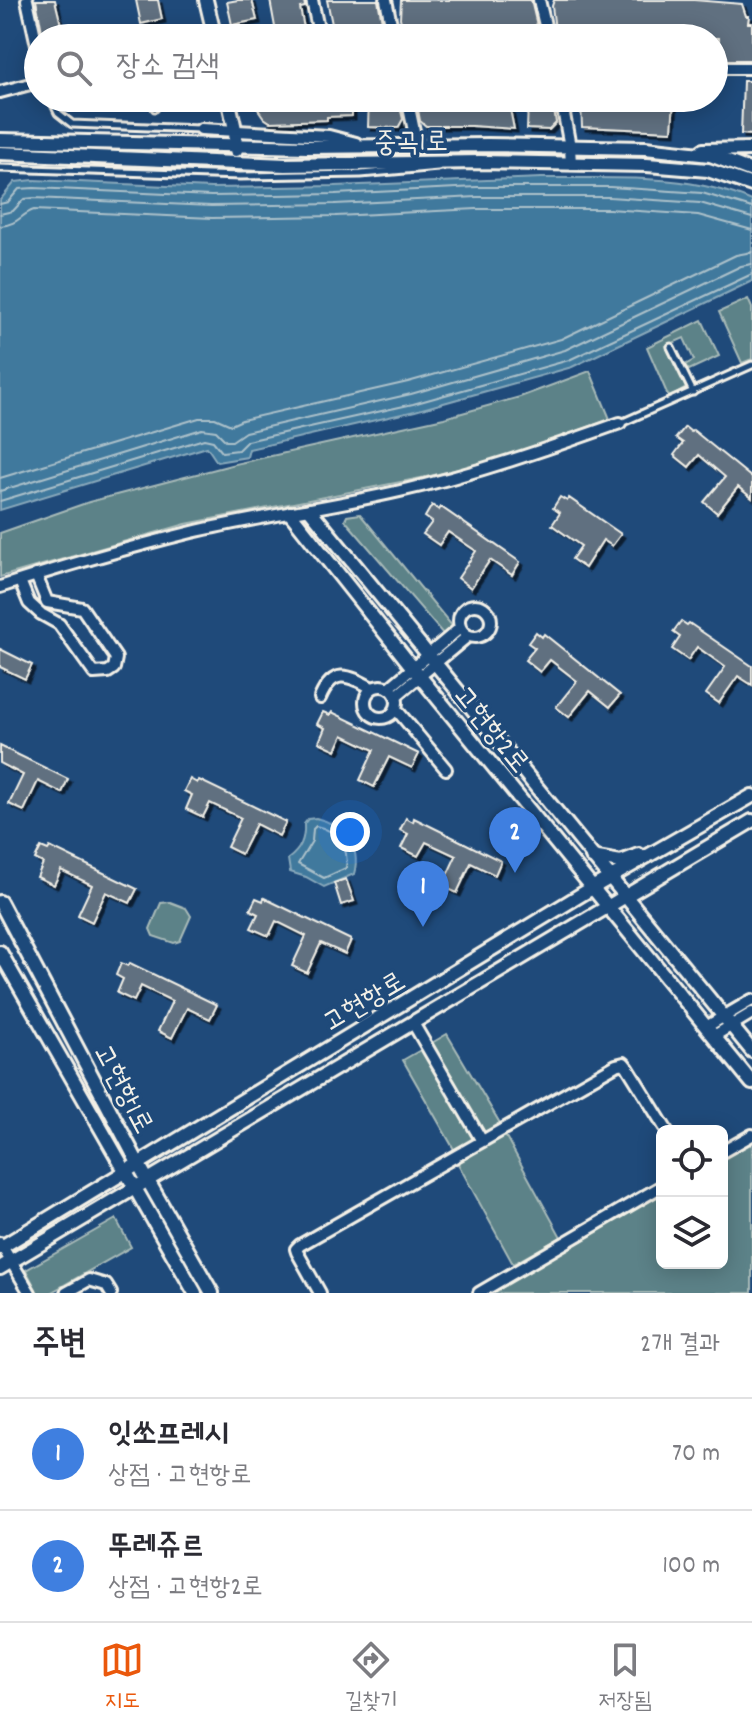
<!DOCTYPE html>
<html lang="ko">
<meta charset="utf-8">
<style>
body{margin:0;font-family:Dekko,"Poor Story",sans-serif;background:#f7f7f7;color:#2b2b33}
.controls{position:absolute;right:24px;bottom:24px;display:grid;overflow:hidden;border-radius:12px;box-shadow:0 4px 20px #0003}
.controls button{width:72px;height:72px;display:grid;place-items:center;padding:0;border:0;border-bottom:2px solid #e1e1e2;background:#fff;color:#2b2b33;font:40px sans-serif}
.you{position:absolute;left:350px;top:832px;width:28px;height:28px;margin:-20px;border:6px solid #fff;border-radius:50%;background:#1a73e8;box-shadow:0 0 0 12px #1a73e833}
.badge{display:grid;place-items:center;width:52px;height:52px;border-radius:50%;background:#ea580c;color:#fff;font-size:26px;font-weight:700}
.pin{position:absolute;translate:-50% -66px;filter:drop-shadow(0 2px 4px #0008)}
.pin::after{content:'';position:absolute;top:42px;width:28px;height:24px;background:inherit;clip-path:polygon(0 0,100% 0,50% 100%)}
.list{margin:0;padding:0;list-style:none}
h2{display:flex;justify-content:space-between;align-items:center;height:104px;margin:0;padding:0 32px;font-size:34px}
h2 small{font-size:26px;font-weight:400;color:#7c7c81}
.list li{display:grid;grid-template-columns:52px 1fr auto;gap:24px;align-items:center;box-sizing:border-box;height:112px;padding:0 32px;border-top:2px solid #e1e1e2}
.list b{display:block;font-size:30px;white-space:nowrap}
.list p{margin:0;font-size:26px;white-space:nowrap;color:#7c7c81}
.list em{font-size:26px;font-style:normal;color:#7c7c81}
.icon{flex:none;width:44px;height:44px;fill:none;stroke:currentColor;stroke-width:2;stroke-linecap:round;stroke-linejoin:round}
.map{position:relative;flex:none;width:752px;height:1293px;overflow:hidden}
.search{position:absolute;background:#fff;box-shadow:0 4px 20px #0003;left:24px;right:24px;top:24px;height:88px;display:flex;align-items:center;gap:20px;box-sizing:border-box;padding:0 28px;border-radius:44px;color:#7c7c81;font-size:30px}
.sheet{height:328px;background:#fff}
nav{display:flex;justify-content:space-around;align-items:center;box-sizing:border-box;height:112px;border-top:2px solid #e1e1e2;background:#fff;font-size:22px;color:#7c7c81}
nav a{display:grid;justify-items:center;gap:4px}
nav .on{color:#ea580c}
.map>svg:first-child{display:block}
.green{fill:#5b8288;stroke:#a8bab8;stroke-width:2}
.water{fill:#41799d;stroke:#89a9bb;stroke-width:2}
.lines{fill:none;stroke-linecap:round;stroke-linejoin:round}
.shore{stroke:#acc1ca;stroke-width:2}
.building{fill:#607080;stroke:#f4f1e8;stroke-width:2;filter:url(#shadow)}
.service-casing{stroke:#f4f1e8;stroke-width:11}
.minor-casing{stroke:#f4f1e8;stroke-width:16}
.tertiary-casing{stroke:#f4f1e8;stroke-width:18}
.service{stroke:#1f4a7a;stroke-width:5}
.minor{stroke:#1f4a7a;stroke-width:10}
.tertiary{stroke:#1f4a7a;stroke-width:12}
.labels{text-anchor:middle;stroke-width:7;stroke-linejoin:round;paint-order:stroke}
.street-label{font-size:28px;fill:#f4f1e8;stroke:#1f4a7a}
</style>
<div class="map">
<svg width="752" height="1293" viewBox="0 0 752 1293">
<defs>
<filter id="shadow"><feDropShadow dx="3.5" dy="3.5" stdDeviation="0" flood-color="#0009"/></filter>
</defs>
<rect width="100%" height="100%" fill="#1f4a7a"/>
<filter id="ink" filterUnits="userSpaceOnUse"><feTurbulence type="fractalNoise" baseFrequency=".0125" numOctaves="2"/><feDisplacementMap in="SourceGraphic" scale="16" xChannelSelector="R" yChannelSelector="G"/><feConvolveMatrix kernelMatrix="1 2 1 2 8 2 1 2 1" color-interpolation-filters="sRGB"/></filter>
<g filter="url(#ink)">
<g class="green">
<path d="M748 299 752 308V359L742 363 719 312Z"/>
<path d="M702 320 719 356 689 370 685 365 694 360 684 338 666 346 686 388 669 398 647 347Z"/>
<path d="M590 371 610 419 507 457 426 477 186 524 0 577V533L89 502 235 464 444 418 520 397Z"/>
<path d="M360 514 453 627 443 634 345 520 347 516Z"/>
<path d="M170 902 186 908 191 916 180 941 174 943 153 936 150 929 161 903Z"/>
<path d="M447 1034 501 1125 483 1135 430 1044Z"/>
<path d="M424 1048 475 1139 455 1151 403 1060Z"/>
<path d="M505 1135 561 1237 513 1264 457 1162Z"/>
<path d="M752 1142V1293H491L662 1194V1263H722V1159Z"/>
<path d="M116 1219 131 1247 50 1293H38L26 1270Z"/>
</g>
<g class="water">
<path d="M541 178C610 179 687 172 752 201V281L572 367 415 411 249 449 247 457 217 462 207 447 0 510V200L15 182 34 180 211 188 335 186Z"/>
<path d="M316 818C342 824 362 846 354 874L324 887 306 877 290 872 288 859C300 850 305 840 304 824L308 819Z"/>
</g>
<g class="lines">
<g class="shore">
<path d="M0 204 8 202 19 189 34 188 211 196 335 194 477 187H610L702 193 752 208"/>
<path d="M0 214 13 211 24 199 34 198 211 206 335 204 477 197H609L700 203 752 218"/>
<path d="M0 226C18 225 21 214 34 210L212 218 336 216 477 209H609L698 215 752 230"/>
<path d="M0 478 199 418H215L231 425 242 420 408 382 561 339 736 255 752 252"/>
<path d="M0 491 202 429 216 431 226 441H232L245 432 411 394 565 350 741 266 752 264"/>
<path d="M0 501 204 439 213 441 222 452 238 450 247 441 413 404 569 360 752 274"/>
<path d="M316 826C336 830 350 847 346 868L324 878 298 864 312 841 313 829Z"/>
</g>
</g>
<g class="building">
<path d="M36 0H55L63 33 43 37Z"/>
<path d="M136 0H158L162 19 141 24Z"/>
<path d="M238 0H252L257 20 232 25 227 2Z"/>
<path d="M270 0H304L305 7 300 8 306 38H277Z"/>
<path d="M327 0H378L385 38H328L327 30 333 29Z"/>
<path d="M401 0H531L540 38H405L400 18Z"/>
<path d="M554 0H694L742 4 746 16H749L748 23H752V60H718L719 38H556L552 6Z"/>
<path d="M743 81H752V135L741 134Z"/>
<path d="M352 98V116L327 117V120L270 122 264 118 255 105V99Z"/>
<path d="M369 98 398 99 403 119 398 128 368 127Z"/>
<path d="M416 98H476L477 104H509L514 129 472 126H426L420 121Z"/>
<path d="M617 98H674L672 131 582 127 581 103H617Z"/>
<path d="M528 103H553L556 123 549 130 527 129Z"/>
<path d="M685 427 691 432 693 430 752 478V498L738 487 717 513 704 502 725 477 699 455 689 467 674 455 683 443 676 438Z"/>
<path d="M560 497 567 501 569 498 621 534 612 546 603 540 585 568 572 559 581 546 552 525 560 513 553 508Z"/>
<path d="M432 505 439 510 441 507 520 562 512 575 490 560 471 588 458 578 476 551 448 532 439 545 423 534 432 522 425 517Z"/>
<path d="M681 621 687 625 689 623 752 666V685L738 676 719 703 706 694 725 667 697 647 688 660 672 649 680 637 673 632Z"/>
<path d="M536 632 542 637 544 634 620 695 610 707 590 691 569 717 556 707 577 681 550 660 540 672 525 660 535 648 528 643Z"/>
<path d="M0 649 32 665 25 679 0 667Z"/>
<path d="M323 712 330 715 332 712 419 754 412 768 389 757 374 787 360 780 374 750 343 735 336 750 319 742 325 728 317 724Z"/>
<path d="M0 746 68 779 62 793 38 781 24 811 9 804 23 775 0 763Z"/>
<path d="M190 779 197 783 199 780 286 822 279 836 256 824 241 854 227 847 241 818 210 803 203 817 186 809 192 795 184 791Z"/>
<path d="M406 818 413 822 414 818 501 861 495 875 471 863 457 893 442 886 456 856 426 842 418 856 401 848 408 834 400 830Z"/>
<path d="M41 847 48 850 50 847 137 889 130 903 106 892 92 922 78 915 92 885 61 870 54 885 37 877 43 863 35 859Z"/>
<path d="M346 879 354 901 341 905 334 883Z"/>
<path d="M256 898 263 901 264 898 351 940 345 954 321 943 307 973 292 966 306 936 276 921 269 936 251 928 258 914 250 910Z"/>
<path d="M121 963 128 966 130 963 217 1005 210 1019 187 1008 172 1038 158 1031 172 1001 141 986 134 1001 117 993 123 979 116 975Z"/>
</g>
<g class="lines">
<g class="service-casing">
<g id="service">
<path d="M51 98 58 113 72 124 200 129"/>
<path d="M155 108V98"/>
<path d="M0 168 240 176 361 174 438 167"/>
<path d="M671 347 693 392"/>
<path d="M621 423 752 365"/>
</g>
</g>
<g class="minor-casing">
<g id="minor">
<path d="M27 0 38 50"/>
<path d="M312 0 320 38"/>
<path d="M386 0 394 38"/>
<path d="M539 0 548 38"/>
<path d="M714 68H752"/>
<path d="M0 92 38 82"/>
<path d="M407 98 417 145"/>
<path d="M561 98 570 147 571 164"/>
<path d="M201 129 329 136 356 143"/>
<path d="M20 581 29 603 41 614 59 624 94 673 108 672 114 668 116 658 82 608 47 602 36 575"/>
<path d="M0 587C63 566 127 548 192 532 261 516 331 507 400 491 475 474 547 449 620 423"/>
<circle cx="475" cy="621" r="16"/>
<circle cx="381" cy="702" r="16"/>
<path d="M389 688 460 628"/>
<path d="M396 696 468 636"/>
<path d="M320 698C333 668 347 674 372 688"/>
<path d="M396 709 446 769"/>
<path d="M413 1023 482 1141"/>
<path d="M706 1027 752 1000"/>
<path d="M714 1036 752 1013"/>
<path d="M722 1152 752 1135"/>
<path d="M0 1243 30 1293"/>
<path d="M66 1293 89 1280 106 1285 111 1293"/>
<path d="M320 1293 297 1252 296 1249 300 1245 616 1065 624 1063 628 1068 667 1131"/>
<path d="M479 1293 662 1186"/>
</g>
</g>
<g class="tertiary-casing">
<g id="tertiary">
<path d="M206 0 215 38"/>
<path d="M228 98 235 129 236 150"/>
<path d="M0 140 307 147 488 145 645 148 710 155 752 171"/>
<path d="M703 150 752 149"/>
<path d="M0 153 285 165 480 162 647 165 708 170 752 185"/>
<path d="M310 510 752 1051"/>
<path d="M290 513 413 668 752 1083"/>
<path d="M592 857 621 862 639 855"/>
<path d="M0 902 139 1165 212 1293"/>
<path d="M0 952 195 1293"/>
<path d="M0 1248 592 888 752 796"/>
<path d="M0 1268 752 821"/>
</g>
</g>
<use href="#service" class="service"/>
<use href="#minor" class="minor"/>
<use href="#tertiary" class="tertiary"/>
</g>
</g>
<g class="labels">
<g class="street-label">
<text transform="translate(411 140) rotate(-1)" y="10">중곡1로</text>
<text transform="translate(493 728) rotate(51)" y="10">고현항2로</text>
<text transform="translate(363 1000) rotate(-31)" y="10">고현항로</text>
<text transform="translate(125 1088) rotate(62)" y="10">고현항1로</text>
</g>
</g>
</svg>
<div class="controls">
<button><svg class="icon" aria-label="locate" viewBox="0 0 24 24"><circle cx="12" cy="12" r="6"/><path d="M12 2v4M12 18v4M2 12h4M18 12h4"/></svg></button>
<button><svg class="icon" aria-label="layers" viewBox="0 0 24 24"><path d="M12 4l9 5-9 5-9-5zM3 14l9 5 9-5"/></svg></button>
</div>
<div class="you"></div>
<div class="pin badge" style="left:423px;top:927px;background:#3f7fe0">1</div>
<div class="pin badge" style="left:515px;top:873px;background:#3f7fe0">2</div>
<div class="search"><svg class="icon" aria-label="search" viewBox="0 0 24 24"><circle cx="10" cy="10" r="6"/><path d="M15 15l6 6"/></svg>장소 검색</div>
</div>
<section class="sheet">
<h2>주변<small>2개 결과</small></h2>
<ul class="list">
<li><span class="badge" style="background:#3f7fe0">1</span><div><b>잇쏘프레시</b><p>상점 · 고현항로</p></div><em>70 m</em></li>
<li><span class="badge" style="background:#3f7fe0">2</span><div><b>뚜레쥬르</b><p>상점 · 고현항2로</p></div><em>100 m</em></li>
</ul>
</section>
<nav>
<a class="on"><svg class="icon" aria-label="map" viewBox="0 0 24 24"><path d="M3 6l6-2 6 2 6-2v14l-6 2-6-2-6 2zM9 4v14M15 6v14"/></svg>지도</a>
<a><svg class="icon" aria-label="directions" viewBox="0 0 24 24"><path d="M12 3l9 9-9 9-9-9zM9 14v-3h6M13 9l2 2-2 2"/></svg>길찾기</a>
<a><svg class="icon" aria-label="saved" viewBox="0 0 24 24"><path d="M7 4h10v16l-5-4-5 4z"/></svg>저장됨</a>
</nav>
